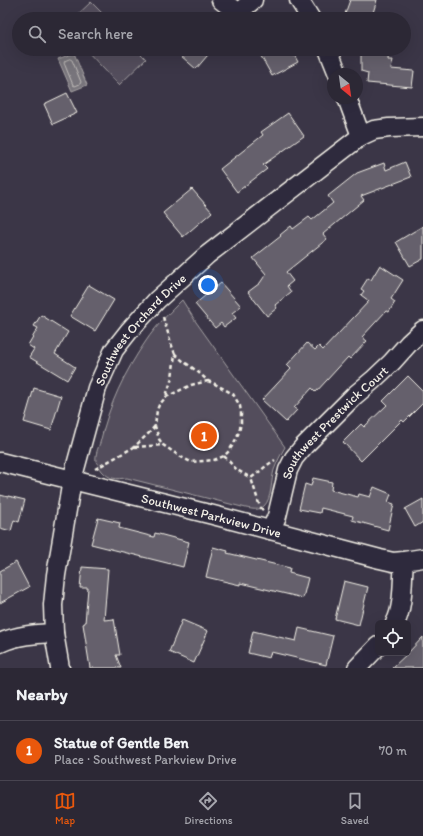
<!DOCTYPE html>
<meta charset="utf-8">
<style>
body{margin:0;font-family:Itim,sans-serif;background:#34303d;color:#f1f3f6}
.controls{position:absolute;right:12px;bottom:12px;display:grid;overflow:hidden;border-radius:6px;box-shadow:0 4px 16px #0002}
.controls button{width:36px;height:36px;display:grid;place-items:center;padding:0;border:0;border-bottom:1px solid #484450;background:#2c2835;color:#f1f3f6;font:20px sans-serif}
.compass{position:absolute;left:327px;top:68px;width:36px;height:36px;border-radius:50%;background:#2c2835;box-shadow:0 4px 16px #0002;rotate:151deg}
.you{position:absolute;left:208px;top:285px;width:14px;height:14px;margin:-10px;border:3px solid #fff;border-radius:50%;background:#1a73e8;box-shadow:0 0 0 6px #1a73e833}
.badge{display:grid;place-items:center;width:26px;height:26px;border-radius:50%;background:#ea580c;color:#fff;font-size:13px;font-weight:700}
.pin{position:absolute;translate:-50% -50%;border:2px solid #fff;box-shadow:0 1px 4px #0006}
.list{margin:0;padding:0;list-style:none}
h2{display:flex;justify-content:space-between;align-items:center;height:52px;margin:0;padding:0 16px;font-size:17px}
h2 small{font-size:13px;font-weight:400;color:#a6a6ad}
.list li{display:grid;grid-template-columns:26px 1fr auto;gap:12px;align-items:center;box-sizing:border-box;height:60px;padding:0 16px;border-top:1px solid #484450}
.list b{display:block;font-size:15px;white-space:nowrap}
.list p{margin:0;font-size:13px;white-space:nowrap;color:#a6a6ad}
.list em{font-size:13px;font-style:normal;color:#a6a6ad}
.icon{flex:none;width:22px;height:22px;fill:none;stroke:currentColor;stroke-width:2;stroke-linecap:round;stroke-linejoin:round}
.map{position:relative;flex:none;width:423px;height:668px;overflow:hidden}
.search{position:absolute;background:#2c2835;box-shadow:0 4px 16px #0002;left:12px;right:12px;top:12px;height:44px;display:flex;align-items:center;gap:10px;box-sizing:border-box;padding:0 14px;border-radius:22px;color:#a6a6ad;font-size:15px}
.sheet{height:112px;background:#2c2835}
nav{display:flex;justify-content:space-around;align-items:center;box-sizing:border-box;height:56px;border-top:1px solid #484450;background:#2c2835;font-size:11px;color:#a6a6ad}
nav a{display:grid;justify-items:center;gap:2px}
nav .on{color:#ea580c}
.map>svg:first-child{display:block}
.green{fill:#534e5c;stroke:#a4a0a2}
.water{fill:#78747b;stroke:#aaa6a7}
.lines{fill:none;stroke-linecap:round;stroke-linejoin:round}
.shore{stroke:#c2bfbc;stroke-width:1}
.building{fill:#65616c;stroke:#f4f1e8}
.minor-casing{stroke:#f4f1e8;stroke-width:21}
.path{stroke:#f4f1e8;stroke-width:2.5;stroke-dasharray:4 3;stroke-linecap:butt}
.minor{stroke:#2f2a3d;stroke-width:18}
.labels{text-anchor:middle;stroke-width:3.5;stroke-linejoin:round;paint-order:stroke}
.street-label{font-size:13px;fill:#f4f1e8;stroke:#2f2a3d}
</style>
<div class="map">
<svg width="423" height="668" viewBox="0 0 423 668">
<rect width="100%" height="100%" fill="#3b3647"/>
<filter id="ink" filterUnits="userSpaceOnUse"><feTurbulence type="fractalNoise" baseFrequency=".025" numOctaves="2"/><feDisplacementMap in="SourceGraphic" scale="8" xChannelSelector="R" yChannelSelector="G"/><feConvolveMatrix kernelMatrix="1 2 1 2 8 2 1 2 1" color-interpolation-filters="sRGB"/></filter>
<g filter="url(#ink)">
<g class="green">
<path d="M91 2 108 19H73Z"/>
<path d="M85 49H136L146 59 119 85Z"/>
<path d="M182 300 196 322 285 447C281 454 277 462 274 470 271 480 272 499 264 506 259 511 252 509 246 508L127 478C116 479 110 480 102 471 100 468 97 464 96 461 95 455 98 448 100 443 109 405 124 373 146 341 156 326 169 313 182 300Z"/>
</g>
<path class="water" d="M74 53 87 85 72 91 58 59Z"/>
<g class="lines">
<path class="shore" d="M70 59 72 60 81 82 80 84 75 86 73 85 64 63 65 61Z"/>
</g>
<g class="building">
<path d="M350 0H377L371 19H363L345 14Z"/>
<path d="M173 49H213L196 69Z"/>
<path d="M257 49H291L298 62 272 76Z"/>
<path d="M361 49H389L388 60H393L391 69 414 71 412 87 367 83 368 73 361 71Z"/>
<path d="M67 93 77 113 53 124 44 104Z"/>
<path d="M288 113 304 136 263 165 267 169 237 192 220 169 263 135 261 132Z"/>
<path d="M405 162 411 177 361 196 364 200 323 234 327 239 286 272 293 281 287 286 291 292 275 305 277 308 267 316 248 292 260 283 266 274 253 258 281 236 280 235 291 226 293 229 309 217 312 220 333 203 328 196 357 173 384 163 386 170Z"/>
<path d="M192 189 212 212 183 237 163 213Z"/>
<path d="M423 226V259L410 266 396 242Z"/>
<path d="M380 265 403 280 391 299 395 302 389 312 386 311 362 337 367 341 350 359 348 357 316 392 312 388 294 408 297 410 286 422 262 400 291 369 287 365 307 343 315 350 319 346 323 350 369 301 361 295 364 291 361 289 368 278 371 280Z"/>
<path d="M221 283 241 306 232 313 236 318 224 327 221 323 215 328 195 304Z"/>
<path d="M89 285 114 300 95 331 70 316Z"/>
<path d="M41 315 68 332 55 354 75 367 67 380 29 357 34 349 28 345 38 328 34 326Z"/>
<path d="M408 376 423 391V403L404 422 402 420 361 461 343 442 361 424 364 427 387 405 383 401Z"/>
<path d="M34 388 61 396 51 430 24 422Z"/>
<path d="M313 478 332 482 331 490 358 497 359 494 370 497 374 487 391 494 388 502 394 504 388 530 352 520 353 516 321 508 320 513 299 509 305 484 311 486Z"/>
<path d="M0 495 8 497V496L25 500 19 522 14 520 11 531 0 528Z"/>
<path d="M423 499V522L415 527 405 509Z"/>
<path d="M98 518 120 523 119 528 154 537 155 533 189 542 183 567 91 544Z"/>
<path d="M213 547 228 551 227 553 290 568 289 573 308 578 303 598 240 583V585L206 577Z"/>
<path d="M16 562 29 587 0 603V571Z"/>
<path d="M82 567 108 569 104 620 114 619 120 655H116L121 668H90L83 624 85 623 88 588H80Z"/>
<path d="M344 581 368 587 359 625 335 619Z"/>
<path d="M182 620 208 631 194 663 169 652Z"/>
<path d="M299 628 333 636 326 665 271 652 269 658 248 653 253 631 296 641Z"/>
<path d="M423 637V668H392L408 653Z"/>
</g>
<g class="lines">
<g class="minor-casing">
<g id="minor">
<path d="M221 0 238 13 253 0"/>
<path d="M299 0 311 19"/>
<path d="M328 49 338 74"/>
<path d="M347 98 361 136"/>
<path id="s1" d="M0 462 213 515 380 559 393 562 404 561 423 558"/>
<path id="s2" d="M271 530 277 516 288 470 294 458 304 446 354 396 373 380 392 362 409 343 423 330"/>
<path d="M395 623C404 607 402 580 404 561"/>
<path d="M0 643C17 635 35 634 54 633"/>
<path id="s3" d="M60 668 54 633 53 605 56 575 72 480 97 388 114 350 129 331 157 300 207 255 361 136 374 130 389 128 423 127"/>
<path d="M357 668 378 646"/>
</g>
</g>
<g class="path">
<path d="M163 317 172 346 175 354 172 378 166 396"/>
<path d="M175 354 183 361 198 372 208 381 215 384 233 394 240 406 241 412V423L239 432 235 441 229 451 224 456 214 460 191 462 181 457 163 445 159 439 155 426 157 410 159 405 166 397 191 385 208 381"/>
<path d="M135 447 163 445"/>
<path d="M224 456 237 470 251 478"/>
<path d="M95 469 134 447 149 433 155 426"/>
<path d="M263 510 260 507 251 478C260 472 266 465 275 460"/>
</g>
<use href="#minor" class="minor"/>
</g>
</g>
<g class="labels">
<g class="street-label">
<text dy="5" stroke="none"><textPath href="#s3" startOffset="359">Southwest Orchard Drive</textPath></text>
<text dy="5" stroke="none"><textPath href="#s2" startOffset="129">Southwest Prestwick Court</textPath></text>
<text dy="5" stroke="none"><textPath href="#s1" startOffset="218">Southwest Parkview Drive</textPath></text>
</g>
</g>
</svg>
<div class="controls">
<button><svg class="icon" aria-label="locate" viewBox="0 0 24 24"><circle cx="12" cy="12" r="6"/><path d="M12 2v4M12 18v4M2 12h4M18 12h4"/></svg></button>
</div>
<svg class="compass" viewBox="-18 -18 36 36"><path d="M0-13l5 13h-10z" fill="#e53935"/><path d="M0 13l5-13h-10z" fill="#a6a6ad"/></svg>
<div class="you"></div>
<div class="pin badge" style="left:204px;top:436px">1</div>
<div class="search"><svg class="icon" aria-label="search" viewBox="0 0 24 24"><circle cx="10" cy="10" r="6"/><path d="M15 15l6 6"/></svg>Search here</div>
</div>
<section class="sheet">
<h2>Nearby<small></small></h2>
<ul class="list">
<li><span class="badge">1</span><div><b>Statue of Gentle Ben</b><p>Place · Southwest Parkview Drive</p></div><em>70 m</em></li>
</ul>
</section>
<nav>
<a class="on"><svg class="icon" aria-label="map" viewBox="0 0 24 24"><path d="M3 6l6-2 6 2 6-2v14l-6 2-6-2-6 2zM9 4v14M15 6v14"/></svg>Map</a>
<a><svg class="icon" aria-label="directions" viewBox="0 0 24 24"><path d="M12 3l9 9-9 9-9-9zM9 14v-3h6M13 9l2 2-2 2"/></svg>Directions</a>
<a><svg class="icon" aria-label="saved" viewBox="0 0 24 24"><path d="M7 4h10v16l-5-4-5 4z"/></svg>Saved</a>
</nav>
